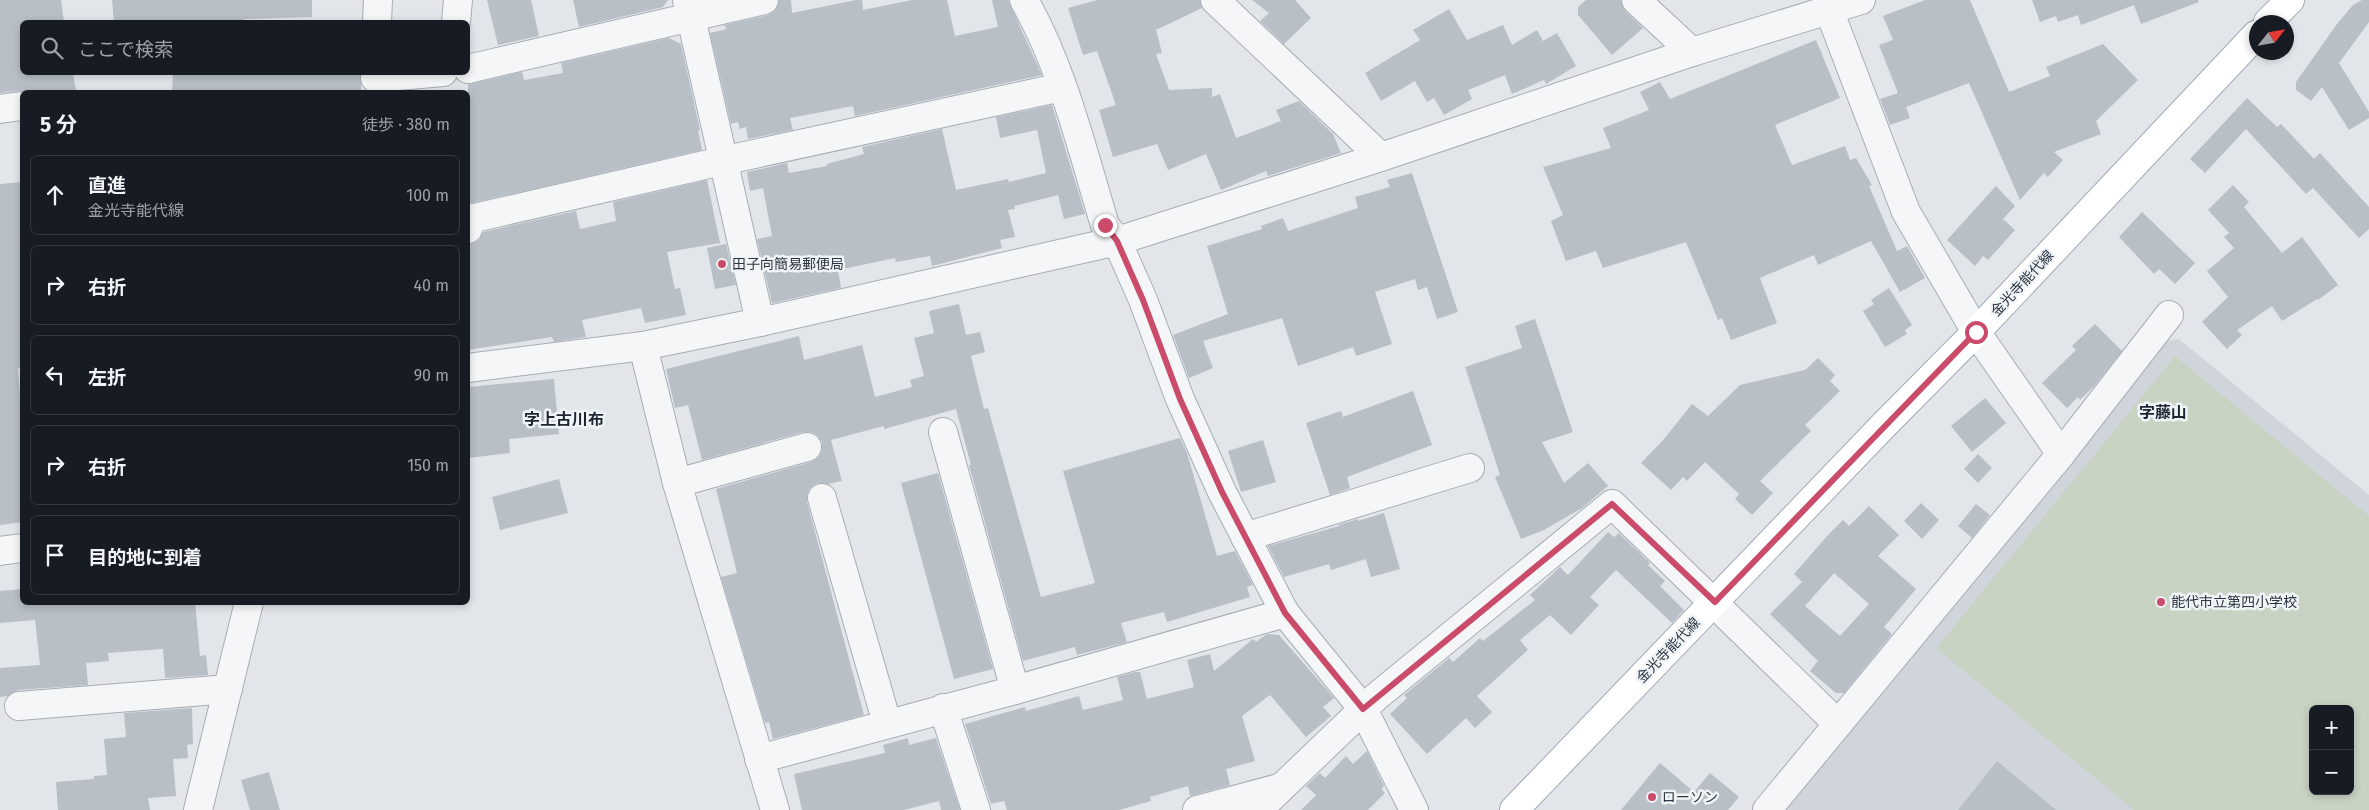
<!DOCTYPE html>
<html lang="ja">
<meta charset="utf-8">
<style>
body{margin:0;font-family:"Fira Sans","Noto Sans JP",sans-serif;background:#242831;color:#f1f3f6}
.controls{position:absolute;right:15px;bottom:15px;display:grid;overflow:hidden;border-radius:8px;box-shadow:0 2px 8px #0003}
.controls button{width:45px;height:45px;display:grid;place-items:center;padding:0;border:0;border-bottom:1px solid #363941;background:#171b24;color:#f1f3f6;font:25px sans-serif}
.compass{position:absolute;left:2249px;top:15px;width:45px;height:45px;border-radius:50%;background:#171b24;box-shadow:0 2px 8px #0003;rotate:59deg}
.stop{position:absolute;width:15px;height:15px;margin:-11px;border:4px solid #cb4b6b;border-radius:50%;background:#fff}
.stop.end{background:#cb4b6b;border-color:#fff;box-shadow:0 1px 5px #0008}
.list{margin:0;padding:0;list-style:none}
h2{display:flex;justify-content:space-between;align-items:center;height:65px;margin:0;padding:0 20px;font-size:21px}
h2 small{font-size:16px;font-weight:400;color:#9ea1a6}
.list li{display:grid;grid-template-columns:32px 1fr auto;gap:15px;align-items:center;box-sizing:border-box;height:80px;margin:0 10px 10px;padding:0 10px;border:1px solid #363941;border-radius:8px}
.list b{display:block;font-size:19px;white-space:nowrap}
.list p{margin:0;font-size:16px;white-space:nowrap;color:#9ea1a6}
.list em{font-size:16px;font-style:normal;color:#9ea1a6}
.icon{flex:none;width:28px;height:28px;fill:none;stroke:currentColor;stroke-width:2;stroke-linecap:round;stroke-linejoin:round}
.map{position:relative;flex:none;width:2369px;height:810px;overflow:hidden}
.search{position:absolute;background:#171b24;box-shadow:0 2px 8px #0003;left:20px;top:20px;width:450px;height:55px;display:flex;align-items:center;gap:12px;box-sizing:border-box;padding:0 18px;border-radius:8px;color:#9ea1a6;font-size:19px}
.panel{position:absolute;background:#171b24;box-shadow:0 2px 8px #0003;left:20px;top:90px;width:450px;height:515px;border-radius:8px}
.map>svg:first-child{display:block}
.built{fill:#d0d5dc;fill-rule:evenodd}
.green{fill:#c9d3c3;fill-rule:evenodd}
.building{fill:#b9bfc7;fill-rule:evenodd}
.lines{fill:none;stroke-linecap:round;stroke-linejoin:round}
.minor-casing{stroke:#a7adb4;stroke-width:30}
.major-casing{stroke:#a1abb5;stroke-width:30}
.minor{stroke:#f4f6f8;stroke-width:28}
.major{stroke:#fff;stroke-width:28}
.route{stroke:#cb4b6b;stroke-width:6}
.poi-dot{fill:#cb4b6b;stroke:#f1f4f7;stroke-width:2}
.labels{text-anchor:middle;stroke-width:5;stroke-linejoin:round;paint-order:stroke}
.poi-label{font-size:14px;fill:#2a3541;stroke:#f1f4f7;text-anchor:start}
.street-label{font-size:14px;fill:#2a3541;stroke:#f1f4f7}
.quarter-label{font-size:16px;font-weight:bold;fill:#1c2632;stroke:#f1f4f7}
</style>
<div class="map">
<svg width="2369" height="810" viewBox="0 0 2369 810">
<rect width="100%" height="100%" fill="#e2e6ea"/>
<path class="built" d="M2179 339 2369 495V810H1782L2165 341ZM2313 709H2350V791H2313Z"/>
<path class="green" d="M2175 356 2369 516V810H2134L1936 648ZM2313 709H2350V791H2313Z"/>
<g class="building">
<path d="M0 0H61L64 22H22V72H73L76 92 20 91 0 93Z"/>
<path d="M112 0H312V17L244 19V22H114Z"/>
<path d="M487 0H531L539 36 498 45Z"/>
<path d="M573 0H668L663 7 579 27Z"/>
<path d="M779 0H791L792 13 856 0H862L863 10 912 0H947L955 36 998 27 992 0H1008L1042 75 855 116 853 106 790 118 793 130 748 139 746 127 740 129 738 122 731 124 710 33 727 29 724 25 768 15 775 11Z"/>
<path d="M1097 0H1200L1202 8 1156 30 1162 53 1156 54 1169 90 1212 88V97L1220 94 1236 138 1281 121 1276 110 1299 101 1333 134 1341 153 1268 176 1266 171 1221 190 1206 154 1168 170 1157 144 1113 157 1099 110 1116 105 1097 51 1083 55 1068 8Z"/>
<path d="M1252 0H1295L1311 18 1284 44 1260 21 1269 13Z"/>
<path d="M1586 0H1621L1625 11 1643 28 1612 55 1578 15V7Z"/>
<path d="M1925 0H1970L2009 92 2050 76 2046 67 2103 44 2138 80 2096 121 2101 134 2054 152 2063 160 2048 177 2044 173 2020 200 1969 83 1906 107 1910 118 1890 125 1880 99 1898 93 1879 45 1893 40 1883 16Z"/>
<path d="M2032 0H2198L2199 2 2141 24 2134 5 2081 25 2078 15 2058 22 2056 16 2040 22Z"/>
<path d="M2362 0H2369V22L2339 63 2369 112V118L2349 130 2322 87 2311 101 2296 90V82L2337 24 2353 5Z"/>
<path d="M1449 9 1467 40 1503 25 1512 45 1537 30 1543 41 1557 33 1576 66 1546 84 1544 80 1512 94 1505 75 1468 90 1472 99 1444 115 1434 98 1427 102 1415 81 1381 101 1365 73 1420 40 1413 30Z"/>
<path d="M669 38 681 44 700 130H698L702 150 468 204V84L522 72 524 80 563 73 561 63Z"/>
<path d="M1816 40 1840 98 1775 125 1792 165 1845 146 1850 160 1856 158 1872 185 1869 186 1897 251 1907 246 1925 278 1900 292 1871 241 1818 265 1814 255 1760 278 1777 323 1731 340 1722 318 1718 320 1686 242 1603 268 1596 251 1566 261 1551 221 1563 215 1543 167 1611 148 1603 128 1649 110 1640 92 1660 82 1670 99Z"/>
<path d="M173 72H361V92H172Z"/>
<path d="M2247 98 2277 127 2281 124 2314 159 2320 153 2369 207V229L2359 238 2313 188 2306 194 2246 129 2205 173 2190 159Z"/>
<path d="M1052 105 1085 214 1064 219 1058 195 1014 206 1015 209 1008 210 1015 237 1000 240 1002 248 932 266 930 256 896 262 895 258 838 270 841 288 772 303 757 239 772 236 763 188 750 191 747 172 787 163 789 173 827 166V164L864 154 862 147 942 129 956 190 1008 179 1009 182 1046 173 1037 130 1000 138 996 117Z"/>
<path d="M1412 173 1458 312 1437 319 1427 287 1418 290 1415 279 1375 292 1392 344 1356 356 1353 347 1298 366 1282 318 1203 341 1213 368 1189 378 1173 335 1228 314 1207 246 1262 229 1261 226 1283 218 1288 231 1358 208 1355 197 1390 187 1387 180Z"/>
<path d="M707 180 720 243 667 252 675 289 680 288 686 315 645 323 641 308 582 320 586 337 554 342 552 337 468 350V244L479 240 483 232 576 211 580 229 616 221 613 202Z"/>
<path d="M22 182V367L18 368 22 422V522L0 525V184Z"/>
<path d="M2233 185 2249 202 2244 207 2282 253 2302 237 2338 285 2318 300 2317 299 2282 321 2272 306 2237 330 2242 335 2227 349 2202 322 2228 297 2207 271 2234 248 2224 237 2229 233 2208 210Z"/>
<path d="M1996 186 2015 206 2003 219 2015 230 1988 260 1983 256 1975 266 1947 240Z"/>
<path d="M2142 212 2195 263 2175 284 2159 269 2154 274 2119 237Z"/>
<path d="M726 244 736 285 715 289 707 248Z"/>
<path d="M1889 288 1912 325 1905 330 1907 334 1885 347 1863 311 1874 304 1871 300Z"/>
<path d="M959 304 966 335 980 332 985 352 971 356 984 409 988 408 1041 597 1095 583 1063 471 1180 438 1187 453 1217 556 1235 551 1253 585 1247 587 1250 597 1167 622 1164 612 1121 623 1127 642 1077 655 1075 647 1023 661 969 465H971L956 409 884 429V426L831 440 842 481 828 484 817 483 809 489 807 502 864 715 773 739 769 722 765 723 721 577 737 573 716 489 811 462 818 458 822 451V442L818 436 811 432H803L702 460 688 405 675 408 666 369 799 336 804 360 862 345 875 397 912 387 910 380 924 376 914 338 934 333 929 311Z"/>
<path d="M1535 319 1573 432 1542 442 1564 483 1588 463 1608 486 1582 508 1544 530 1521 539 1495 477 1500 475 1465 367 1522 348 1515 326Z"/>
<path d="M2095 324 2122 351 2095 385 2080 400 2078 397 2067 408 2042 383 2076 350 2072 346Z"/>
<path d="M1818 358 1835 375 1830 381 1840 391 1805 425 1811 431 1760 481 1773 493 1752 515 1735 499 1739 494 1705 462 1687 481 1683 477 1671 490 1641 463 1664 439 1692 404 1708 416 1740 385 1805 370Z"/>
<path d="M554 379 559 434 509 439 510 453 468 458V387Z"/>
<path d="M1413 391 1432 445 1347 477 1350 488 1330 495 1306 423 1341 411 1343 417Z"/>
<path d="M1985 398 2006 423 1972 452 1951 426Z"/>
<path d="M1263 440 1276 482 1241 492 1228 451Z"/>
<path d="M1978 454 1992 468 1978 483 1964 469Z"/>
<path d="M938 473 993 669 954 679 901 483Z"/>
<path d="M559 479 568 513 500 530 492 497Z"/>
<path d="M1921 503 1939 520 1922 539 1904 521Z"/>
<path d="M1976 504 1990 515 1972 538 1958 526Z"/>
<path d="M1869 506 1899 535 1878 556 1916 589 1884 627 1892 634 1844 693H1836L1810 671 1818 661 1770 614 1802 582 1794 574 1828 535 1843 520 1849 526ZM1834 573 1869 604 1840 636 1805 606Z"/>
<path d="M1384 513 1400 569 1371 577 1366 559 1331 570 1329 564 1284 577 1268 546 1339 526 1338 525 1358 519V521Z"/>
<path d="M1608 532 1614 537 1619 533 1650 563 1648 565 1665 581 1660 586 1684 610 1672 623 1616 570 1590 597 1599 605 1571 635 1550 615 1520 640 1528 650 1477 696 1492 712 1475 728 1466 718 1427 754 1390 714 1407 698 1404 695 1449 658 1453 662 1480 638 1483 641 1535 600 1530 595 1560 567 1568 575Z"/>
<path d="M22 589V602H195L200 656 206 655 208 675 165 678 163 649 108 653 109 661 86 663 88 685 18 690 8 696 0 697V668L40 665 35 620 0 623V591Z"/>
<path d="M1267 634 1279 635 1334 698 1323 707 1331 716 1306 737 1270 695 1242 716 1255 761 1226 769 1230 785 1190 796 1188 786 1150 797 1151 801 1119 810H1007L1004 801 991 804 965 724 1025 707 1026 711 1079 696 1083 710 1123 700 1117 677 1135 672H1140L1147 699 1194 687 1187 660 1210 654 1214 671 1253 639 1256 642Z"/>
<path d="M192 708 193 744 187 745 188 758 173 759 176 796 148 798 150 810H58L56 782 94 779V776L107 775 104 739 126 737 124 713Z"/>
<path d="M908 738 909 745 936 738 960 810H941L939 801 904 810H802L794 774 885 753 883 745Z"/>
<path d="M1367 751 1384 786 1381 789 1385 793 1368 810H1301L1316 795 1306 786 1320 773 1325 778 1346 756 1353 764Z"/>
<path d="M1997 761 2056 810H1958Z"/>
<path d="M1660 763 1694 792 1710 773 1739 797 1728 810H1621Z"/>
<path d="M269 772 280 810H250L241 780Z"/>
</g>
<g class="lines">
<g class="minor-casing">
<g id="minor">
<path d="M687 0 760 322"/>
<path d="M1024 0C1063 68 1082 150 1105 225L1117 241 1143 300 1180 399 1222 492 1285 613 1363 709 1414 810"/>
<path d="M1215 0 1381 157"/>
<path d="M1636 0 1692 52"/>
<path d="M1829 10 1906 212 1976 332 2061 454"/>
<path d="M377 22 378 0"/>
<path d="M456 22 458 0"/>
<path d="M468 69 764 0"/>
<path d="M375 78 443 72"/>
<path d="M0 109 22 106"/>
<path d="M468 229 470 219 722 161 1062 87"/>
<path d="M643 346 677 483 775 810"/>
<path d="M468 368 643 346 760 322 1117 241 1381 157 1692 52 1861 0"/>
<path d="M943 432 1015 690"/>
<path d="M677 483 807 447"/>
<path d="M822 498 887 723"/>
<path d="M1245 537 1470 468"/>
<path d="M0 551 22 548"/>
<path d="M19 706 228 689"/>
<path d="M943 708 976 810"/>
<path d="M759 759 1015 690 1285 613"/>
<path d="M198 810 249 602"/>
<path d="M1197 810 1279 788"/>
<path d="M1258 810 1376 697 1612 504 1838 724"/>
<path d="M1767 810 2061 454 2169 315"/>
</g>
</g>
<g class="major-casing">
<g id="major">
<path d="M2268 22 2290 0"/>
<path d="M1514 810 1883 426 1976 332 2256 35"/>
</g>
</g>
<use href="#minor" class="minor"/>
<use href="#major" class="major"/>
</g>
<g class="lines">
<path class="route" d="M1105 225 1117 241 1143 300 1180 399 1222 492 1285 613 1363 709 1612 504 1715 602 1976 332"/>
</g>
<g class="poi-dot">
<circle cx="722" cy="264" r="5"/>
<circle cx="2161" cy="602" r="5"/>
<circle cx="1652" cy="797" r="5"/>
</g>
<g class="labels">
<g class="poi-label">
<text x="732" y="269">田子向簡易郵便局</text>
<text x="2171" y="607">能代市立第四小学校</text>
<text x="1662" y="802">ローソン</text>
</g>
<g class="street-label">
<text transform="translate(2022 283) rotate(-47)" y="5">金光寺能代線</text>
<text transform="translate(1668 650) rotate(-46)" y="5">金光寺能代線</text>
</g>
<g class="quarter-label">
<text x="2163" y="418">字藤山</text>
<text x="564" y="425">字上古川布</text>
</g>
</g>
</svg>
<div class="controls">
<button>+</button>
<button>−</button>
</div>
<svg class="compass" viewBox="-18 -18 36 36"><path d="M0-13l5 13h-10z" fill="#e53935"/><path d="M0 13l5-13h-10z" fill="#9ea1a6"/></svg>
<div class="stop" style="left:1976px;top:332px"></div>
<div class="stop end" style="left:1105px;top:225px"></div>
<div class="search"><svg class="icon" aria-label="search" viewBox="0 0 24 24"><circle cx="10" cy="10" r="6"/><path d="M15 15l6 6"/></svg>ここで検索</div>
<section class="panel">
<h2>5 分<small>徒歩 · 380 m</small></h2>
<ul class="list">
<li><svg class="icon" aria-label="ahead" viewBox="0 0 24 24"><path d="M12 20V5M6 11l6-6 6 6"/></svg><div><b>直進</b><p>金光寺能代線</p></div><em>100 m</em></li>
<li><svg class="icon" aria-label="right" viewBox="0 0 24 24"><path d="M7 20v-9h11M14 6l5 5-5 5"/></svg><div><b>右折</b></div><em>40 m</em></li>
<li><svg class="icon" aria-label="left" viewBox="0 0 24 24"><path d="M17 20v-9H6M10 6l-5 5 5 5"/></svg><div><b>左折</b></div><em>90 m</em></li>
<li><svg class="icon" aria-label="right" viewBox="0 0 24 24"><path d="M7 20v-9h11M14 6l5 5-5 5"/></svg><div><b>右折</b></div><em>150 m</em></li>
<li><svg class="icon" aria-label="arrive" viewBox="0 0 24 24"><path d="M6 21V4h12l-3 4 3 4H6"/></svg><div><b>目的地に到着</b></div></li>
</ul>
</section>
</div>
